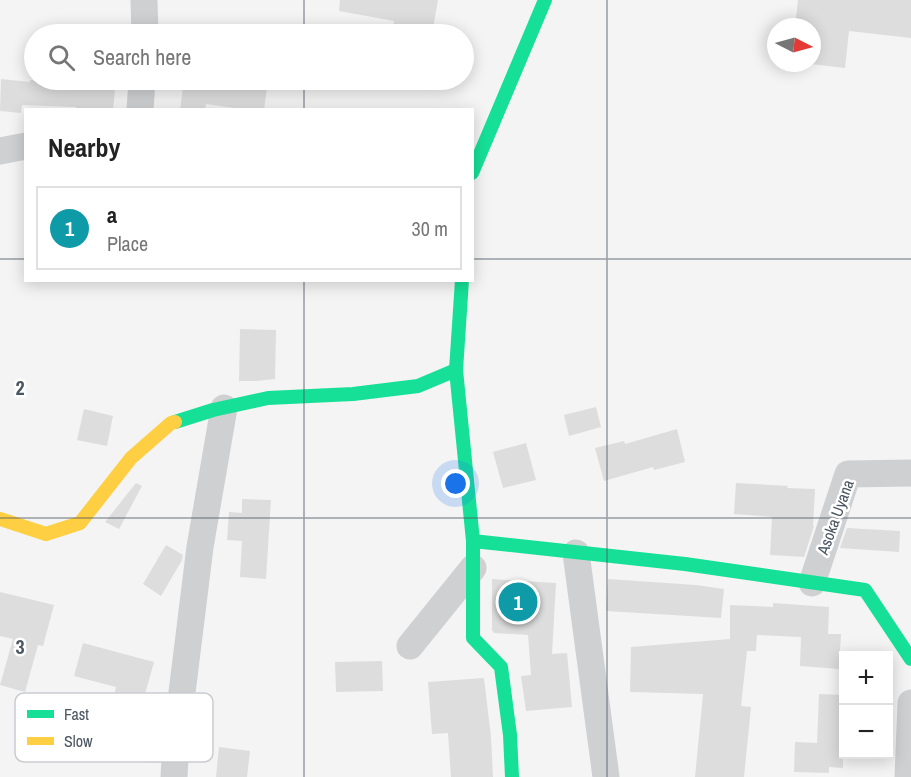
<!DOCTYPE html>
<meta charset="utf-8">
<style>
body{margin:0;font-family:"Archivo Narrow",sans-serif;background:#f6f6f6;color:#222}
.controls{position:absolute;right:18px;bottom:18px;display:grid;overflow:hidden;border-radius:0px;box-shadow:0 3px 15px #0003}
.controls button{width:54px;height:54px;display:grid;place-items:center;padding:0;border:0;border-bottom:2px solid #e0e0e0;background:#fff;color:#222;font:30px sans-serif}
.compass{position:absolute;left:767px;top:18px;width:54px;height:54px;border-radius:50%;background:#fff;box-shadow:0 3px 15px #0003;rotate:96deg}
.you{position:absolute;left:456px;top:484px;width:21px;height:21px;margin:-15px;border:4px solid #fff;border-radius:50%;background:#1a73e8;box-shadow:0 0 0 9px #1a73e833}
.badge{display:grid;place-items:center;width:39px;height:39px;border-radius:50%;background:#868d94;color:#fff;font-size:20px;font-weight:700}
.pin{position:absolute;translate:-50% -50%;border:3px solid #fff;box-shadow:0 2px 6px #0006}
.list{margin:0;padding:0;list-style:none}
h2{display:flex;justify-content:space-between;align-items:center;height:78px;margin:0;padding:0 24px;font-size:26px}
h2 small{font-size:20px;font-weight:400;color:#767676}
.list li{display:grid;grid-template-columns:39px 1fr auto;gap:18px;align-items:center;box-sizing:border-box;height:84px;margin:0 12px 12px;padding:0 12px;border:2px solid #e0e0e0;border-radius:0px}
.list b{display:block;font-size:22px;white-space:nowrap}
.list p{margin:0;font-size:20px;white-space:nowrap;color:#767676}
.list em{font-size:20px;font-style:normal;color:#767676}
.icon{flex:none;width:33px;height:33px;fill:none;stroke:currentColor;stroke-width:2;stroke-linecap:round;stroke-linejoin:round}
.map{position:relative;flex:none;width:911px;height:777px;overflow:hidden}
.search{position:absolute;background:#fff;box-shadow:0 3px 15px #0003;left:24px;top:24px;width:450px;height:66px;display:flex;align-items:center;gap:15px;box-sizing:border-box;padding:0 21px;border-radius:33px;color:#767676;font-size:22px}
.panel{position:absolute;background:#fff;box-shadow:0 3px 15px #0003;left:24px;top:108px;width:450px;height:174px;border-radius:0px}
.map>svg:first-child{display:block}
.building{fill:#ddddde}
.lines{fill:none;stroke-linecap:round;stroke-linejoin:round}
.street{stroke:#ced0d2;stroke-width:27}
.fast{stroke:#16e098;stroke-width:14}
.slow{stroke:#ffcf43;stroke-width:14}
.grid{fill:none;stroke:#4a5661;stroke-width:1.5;stroke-opacity:0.55}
.labels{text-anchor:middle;stroke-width:5;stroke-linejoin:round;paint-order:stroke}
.street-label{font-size:16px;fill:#4a5661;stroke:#fff}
.key{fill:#fff;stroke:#c9ccd0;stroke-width:1.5}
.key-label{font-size:16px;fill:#4a5661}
.grid-label{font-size:20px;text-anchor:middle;font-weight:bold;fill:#4a5661;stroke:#fff;stroke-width:5;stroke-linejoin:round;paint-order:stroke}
</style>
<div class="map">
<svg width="911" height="777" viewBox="0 0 911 777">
<rect width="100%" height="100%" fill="#f4f4f4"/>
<g class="building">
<path d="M340 0H438L432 34H392L394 21 339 11Z"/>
<path d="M798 0H911V38L849 31 845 68 802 63H812V27H795Z"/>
<path d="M1 79 30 82V80L79 81V80H116L113 110H76V107L22 105 21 113 0 111Z"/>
<path d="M184 80H268L264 110H248L206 104 205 110H180Z"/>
<path d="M240 329 276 330 275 379 256 381H239Z"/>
<path d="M596 407 601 427 569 436 564 415Z"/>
<path d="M84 409 113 416 107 446 77 440Z"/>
<path d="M677 429 685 462 654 470 653 467 604 481 595 448 624 441 625 444Z"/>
<path d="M526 443 536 480 503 488 493 452Z"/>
<path d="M136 483 142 486 119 529 105 522Z"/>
<path d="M736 483 788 486 787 488 815 489 813 526H814L804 557 770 555 772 517 734 514Z"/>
<path d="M242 499 271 500 266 579 240 577 242 541 227 540 229 512 242 513Z"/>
<path d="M847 528 900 531 899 552 840 548Z"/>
<path d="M166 545 183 555 182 560 161 596 143 584Z"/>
<path d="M492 579 556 583 552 654 567 653 572 707 526 711 521 676 531 675 528 635 494 633 492 630Z"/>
<path d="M608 579 696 585 724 589 721 618 606 611Z"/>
<path d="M0 592 54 605 43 646 38 645 25 692 0 685 13 639 0 636Z"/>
<path d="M773 603 829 607 828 634H841L839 669 800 666 801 637 757 635 756 651H747L741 706 751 707 744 777H695L703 694 630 692 631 647 730 639V605L773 607Z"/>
<path d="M83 643 154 662 135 730 161 733 159 763 107 758 114 697 116 687 74 676Z"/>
<path d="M382 661 383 691 336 692 335 662Z"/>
<path d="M484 678 491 737 493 777H451L448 733 432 734 428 682Z"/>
<path d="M819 694 843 695V768L829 767V773L794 772 795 742 817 743Z"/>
<path d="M219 747 250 751 247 777H216Z"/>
</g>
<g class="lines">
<g class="street">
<path d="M144 0 145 34"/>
<path d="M140 110 142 80"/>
<path d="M0 151 26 146"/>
<path d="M576 553 606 777"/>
<path d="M812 583 848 474 911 473"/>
<path d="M410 646 473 568"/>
<path d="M174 777 176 741 200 547 224 408"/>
<path d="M908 777 911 703"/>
</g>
<g class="fast">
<path d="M472 173 545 0"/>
<path d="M462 280 456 370 473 541V638L501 667 510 735 512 777"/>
<path d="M175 422 213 410 268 398 353 394 418 386 456 370"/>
<path d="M473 541 685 564 865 590 911 659"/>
</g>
<path class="slow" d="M0 519 46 534 80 523 131 458 171 423 175 422"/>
</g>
<path class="grid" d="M304 0V34M607 0V777M304 80V110M0 259H26M472 259H911M304 280V777M0 518H911"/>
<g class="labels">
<g class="street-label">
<text transform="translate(835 517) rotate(-70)" y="6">Asoka Uyana</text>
</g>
</g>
<rect x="15" y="693" width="198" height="69" rx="9" class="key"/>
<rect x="27" y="710" width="27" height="8" fill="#16e098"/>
<rect x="27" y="737" width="27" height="8" fill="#ffcf43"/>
<g class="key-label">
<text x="64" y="720">Fast</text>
<text x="64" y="747">Slow</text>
</g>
<g class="grid-label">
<text x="20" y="395">2</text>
<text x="20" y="654">3</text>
</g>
</svg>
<div class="controls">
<button>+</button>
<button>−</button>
</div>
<svg class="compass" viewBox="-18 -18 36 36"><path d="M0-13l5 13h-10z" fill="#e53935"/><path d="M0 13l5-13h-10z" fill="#767676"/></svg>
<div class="you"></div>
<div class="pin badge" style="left:518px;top:602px;background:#0f9aa8">1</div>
<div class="search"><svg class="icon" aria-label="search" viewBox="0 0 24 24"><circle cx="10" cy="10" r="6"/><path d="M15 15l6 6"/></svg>Search here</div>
<section class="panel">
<h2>Nearby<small></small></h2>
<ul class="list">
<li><span class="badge" style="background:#0f9aa8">1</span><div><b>a</b><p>Place</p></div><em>30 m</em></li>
</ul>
</section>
</div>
